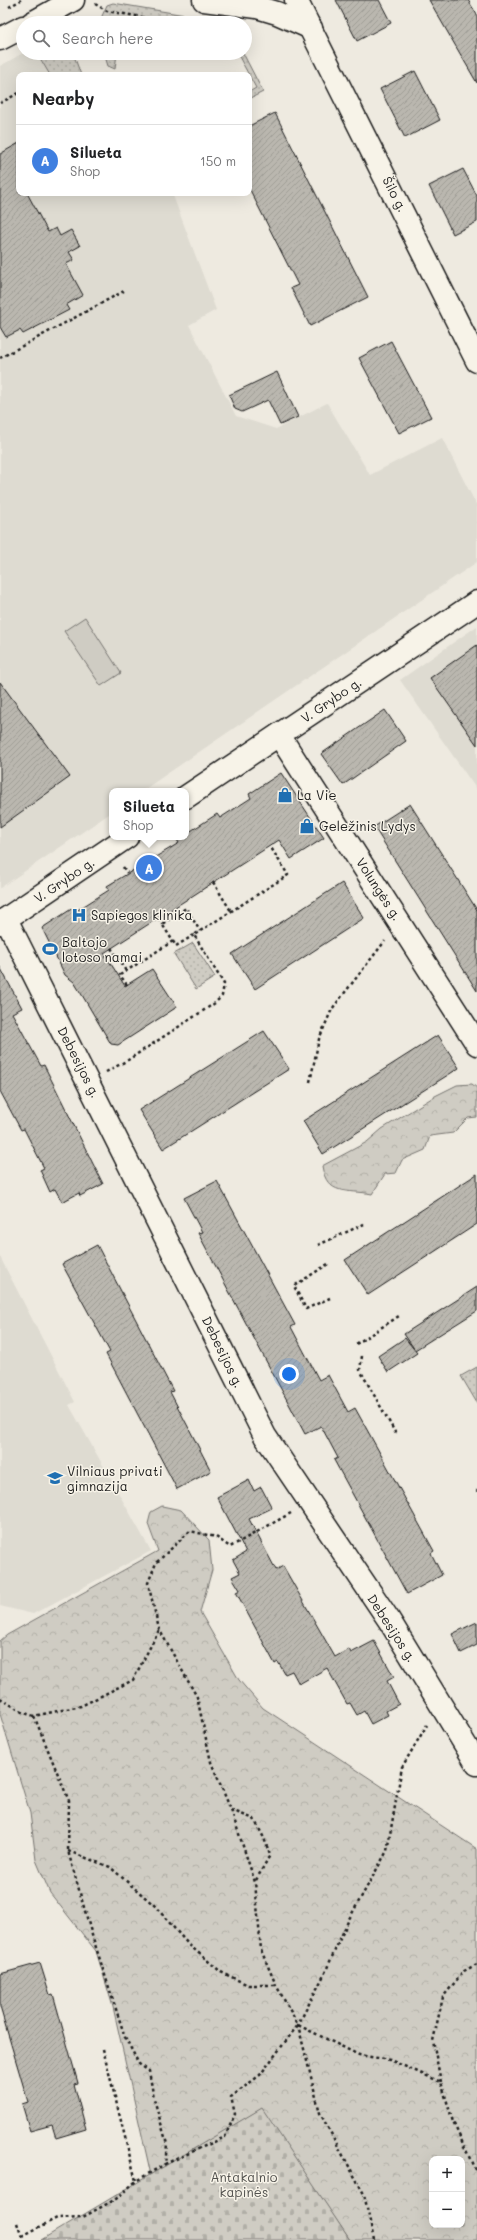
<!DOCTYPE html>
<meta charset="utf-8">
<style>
body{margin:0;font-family:Mali,sans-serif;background:#f2f2f2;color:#202124}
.controls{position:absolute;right:12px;bottom:12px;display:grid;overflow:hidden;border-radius:8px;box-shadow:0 4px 16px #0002}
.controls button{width:36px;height:36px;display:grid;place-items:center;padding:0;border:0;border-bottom:1px solid #e0e0e0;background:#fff;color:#202124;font:20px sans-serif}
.you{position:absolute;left:289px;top:1374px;width:14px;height:14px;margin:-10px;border:3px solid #fff;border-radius:50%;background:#1a73e8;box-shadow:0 0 0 6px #1a73e833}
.badge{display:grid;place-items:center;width:26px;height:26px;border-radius:50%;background:#1f6fb2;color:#fff;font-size:13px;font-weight:700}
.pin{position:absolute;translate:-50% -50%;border:2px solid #fff;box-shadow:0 1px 4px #0006}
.popup{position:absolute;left:109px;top:788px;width:80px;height:52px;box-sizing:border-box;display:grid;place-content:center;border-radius:8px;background:#fff;filter:drop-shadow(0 1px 3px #0005);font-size:13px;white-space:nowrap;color:#757577}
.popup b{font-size:15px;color:#202124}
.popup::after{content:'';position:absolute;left:50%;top:100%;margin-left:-8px;border:8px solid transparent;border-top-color:#fff}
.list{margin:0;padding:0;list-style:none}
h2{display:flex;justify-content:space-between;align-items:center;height:52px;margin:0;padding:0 16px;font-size:17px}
h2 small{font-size:13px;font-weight:400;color:#757577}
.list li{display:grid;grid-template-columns:26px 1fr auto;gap:12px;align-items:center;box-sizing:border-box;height:72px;padding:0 16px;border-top:1px solid #e0e0e0}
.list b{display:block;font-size:15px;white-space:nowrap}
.list p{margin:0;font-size:13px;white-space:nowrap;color:#757577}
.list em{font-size:13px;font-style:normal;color:#757577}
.icon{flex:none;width:22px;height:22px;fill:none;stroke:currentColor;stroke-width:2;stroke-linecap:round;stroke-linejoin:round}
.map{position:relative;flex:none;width:477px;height:2240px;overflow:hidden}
.search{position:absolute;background:#fff;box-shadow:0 4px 16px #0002;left:16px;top:16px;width:236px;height:44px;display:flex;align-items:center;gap:10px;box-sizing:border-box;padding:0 14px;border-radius:22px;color:#757577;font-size:15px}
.panel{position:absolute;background:#fff;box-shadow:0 4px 16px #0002;left:16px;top:72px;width:236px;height:124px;border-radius:8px}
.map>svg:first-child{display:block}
.built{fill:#dedbd1}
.green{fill:url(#green-dots);stroke:#767470}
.forest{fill:url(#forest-crowns);stroke:#767470;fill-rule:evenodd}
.cemetery{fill:url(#cemetery-stones);stroke:#767470}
.pitch{fill:#cfccc3;stroke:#767470}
.building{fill:url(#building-hatch);stroke:#1c1c1c}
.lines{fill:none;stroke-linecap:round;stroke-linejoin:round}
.minor-casing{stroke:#1c1c1c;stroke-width:25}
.path{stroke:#1c1c1c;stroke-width:2.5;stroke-dasharray:3 3;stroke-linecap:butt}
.minor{stroke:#f7f3e8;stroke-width:22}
.labels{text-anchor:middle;stroke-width:3;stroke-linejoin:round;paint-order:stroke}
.street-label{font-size:13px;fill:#1c1c1c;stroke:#f7f3e8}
.poi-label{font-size:13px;fill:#1c1c1c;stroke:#f7f3e8;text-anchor:start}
.park-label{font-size:13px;fill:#52514e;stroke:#f7f3e8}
</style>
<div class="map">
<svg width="477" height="2240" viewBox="0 0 477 2240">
<defs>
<pattern id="green-dots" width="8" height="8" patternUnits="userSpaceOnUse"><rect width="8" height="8" fill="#cfccc3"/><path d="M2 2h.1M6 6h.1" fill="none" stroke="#b1afa7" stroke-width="1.8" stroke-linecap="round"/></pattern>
<pattern id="forest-crowns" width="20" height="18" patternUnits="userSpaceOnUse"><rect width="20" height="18" fill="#cfccc3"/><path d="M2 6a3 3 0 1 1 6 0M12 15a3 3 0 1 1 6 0" fill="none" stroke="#b1afa7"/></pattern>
<pattern id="cemetery-stones" width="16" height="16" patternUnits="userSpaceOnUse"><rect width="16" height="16" fill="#cfccc3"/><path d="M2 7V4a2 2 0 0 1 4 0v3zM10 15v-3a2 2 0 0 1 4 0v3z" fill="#b1afa7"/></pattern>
<pattern id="building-hatch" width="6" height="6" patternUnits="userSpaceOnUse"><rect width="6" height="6" fill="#bab7af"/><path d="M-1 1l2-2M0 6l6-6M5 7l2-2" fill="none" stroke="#9f9d96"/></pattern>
</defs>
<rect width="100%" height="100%" fill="#eeeae0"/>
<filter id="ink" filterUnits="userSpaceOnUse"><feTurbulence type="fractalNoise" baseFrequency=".025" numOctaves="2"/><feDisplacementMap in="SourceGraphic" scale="8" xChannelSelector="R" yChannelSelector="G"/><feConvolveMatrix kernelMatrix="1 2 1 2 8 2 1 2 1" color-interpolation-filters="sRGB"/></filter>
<g filter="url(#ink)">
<g class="built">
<path d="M23 53H37L50 75H19V193H172L216 310 189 325 236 416 276 429 327 403 370 475 442 438 477 506V562L142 791H112V812L0 888V66Z"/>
<path d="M477 626V790L400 680Z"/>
<path d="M0 1257 75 1402 69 1405 151 1551 33 1614 0 1606Z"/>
</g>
<g class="green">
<path d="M113 3 233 23H102V16L107 5Z"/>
<path d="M37 53H73L81 75H50Z"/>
<path d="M104 53H117L115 69 108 66Z"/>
<path d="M237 53H243L263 92 249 99V92L256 88Z"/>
<path d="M193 943 215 977 196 989 174 954Z"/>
<path d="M477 1367V1403L461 1376Z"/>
</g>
<g class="forest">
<path d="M472 1084 477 1088V1117L468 1118 453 1133 430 1136 425 1150 402 1160 396 1173 385 1174 372 1194C348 1189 327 1197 322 1166L367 1142 382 1129 435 1096 457 1085Z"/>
<path d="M162 1506 181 1510 209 1540 212 1570 200 1612 239 1680 263 1708 477 1849V2240H350L261 2109 151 2175 113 2007 96 1951 50 1893 36 1860 30 1813 0 1714V1641L7 1635 158 1551 148 1524 151 1512ZM432 2159H462V2225H432Z"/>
</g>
<path class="cemetery" d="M262 2108 350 2240H41Z"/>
<path class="pitch" d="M85 617 121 673 101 686 64 631Z"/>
<g class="building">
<path d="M336 0H379L391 23 357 41Z"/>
<path d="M429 0H468L477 15V83Z"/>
<path d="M415 71 440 120 405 138 380 89Z"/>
<path d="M275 113 368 297 310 326 291 288 298 285 249 188V126Z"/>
<path d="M19 143V193H27L48 232 56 228 60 236 71 230 80 246 69 252 74 260 66 264 83 295 66 305 69 310 23 334 20 330 6 337 0 327V154Z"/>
<path d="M463 169 477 196V222L453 234 429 186Z"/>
<path d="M391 341 431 417 399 433 359 358Z"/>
<path d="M277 372 298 417 280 425 268 400 242 412 235 409 229 395Z"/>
<path d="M477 645V745L430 678Z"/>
<path d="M0 682 70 777 0 827Z"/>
<path d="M385 710 406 741 343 785 321 754Z"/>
<path d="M281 773 324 838 291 859 279 840 104 953 125 986 152 969 177 1007 118 1045 111 1044 85 1000 74 982 65 975 42 928 73 908 76 911 109 890 107 886 179 843 177 840 186 837V834L217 814 220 818 251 798 249 794Z"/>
<path d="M410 804 477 910V991L374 827Z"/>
<path d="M342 883 364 918 255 989 232 954Z"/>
<path d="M0 967 22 1008 12 1013 41 1066 44 1065 103 1184 80 1196 79 1193 62 1202 55 1189 50 1192 40 1170 44 1168 24 1129 21 1130 0 1091Z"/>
<path d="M264 1031 289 1069 163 1149 139 1110Z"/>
<path d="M438 1035 459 1068 323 1154 303 1121Z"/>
<path d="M477 1174V1224L368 1295 345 1260Z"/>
<path d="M217 1181 295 1325 291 1327 319 1380 328 1375 348 1412 355 1408 434 1551 431 1553 442 1575 407 1594 334 1460 338 1458 321 1426 305 1434 198 1233 202 1232 184 1198Z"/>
<path d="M97 1245 173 1391 170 1392 211 1471 177 1489 106 1354 110 1352 62 1264Z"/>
<path d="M477 1287V1311L415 1350 404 1334Z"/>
<path d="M405 1338 417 1353 388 1372 378 1356Z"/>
<path d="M249 1480 254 1491 261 1487 272 1508 249 1519 276 1570 283 1566 335 1657 349 1649 351 1653 374 1641 394 1677 387 1681 399 1704 386 1711 388 1715 371 1724 364 1711 357 1715 350 1703 347 1704 327 1668 299 1684 292 1671 285 1674 278 1662 275 1664 236 1592 240 1590 232 1577 240 1573 233 1560 246 1552 217 1497Z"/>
<path d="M477 1622V1645L461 1653 452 1634Z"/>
<path d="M40 1963 50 1995 53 1994 78 2083 74 2084 86 2129 56 2138 52 2125 30 2131 22 2104 28 2102 0 2007V1974Z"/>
</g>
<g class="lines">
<g class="minor-casing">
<g id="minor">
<path d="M204 0 257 7 277 13 311 28"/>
<path d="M296 0 477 361"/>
<path d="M32 23 73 0"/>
<path d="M0 39 23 27"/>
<path d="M279 735 477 1044"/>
<path d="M186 797 477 602"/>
<path d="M6 919 265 1436 389 1620 477 1764"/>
<path d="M0 923 127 837"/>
</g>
</g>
<g class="path">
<path d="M95 4 107 11 176 23"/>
<path d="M9 7 21 0"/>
<path d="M0 103 19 93"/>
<path d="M0 358 124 291"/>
<path d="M123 867 127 873"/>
<path d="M213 882 231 911"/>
<path d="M158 918 162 924"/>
<path d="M194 935 176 946 162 924 186 908 200 931"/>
<path d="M111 948 126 971"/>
<path d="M127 985 120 975 173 941"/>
<path d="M106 1072 128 1060 215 1003 222 996 224 984 194 935 288 875 270 846"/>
<path d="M310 1082 319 1039 332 1009 385 941"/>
<path d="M318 1245 364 1224"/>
<path d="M328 1264 294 1286 306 1309 330 1298"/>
<path d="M356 1344 399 1316"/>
<path d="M362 1356 360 1370 396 1434"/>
<path d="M476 1491H477"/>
<path d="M291 1513 230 1547 216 1537 190 1531 156 1563 148 1583 159 1629 197 1697 211 1762 231 1810 255 1882 261 1950 276 1985 298 2025 359 2055 390 2060 441 2082 453 2122 477 2174"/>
<path d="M0 1698 22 1712 34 1716 81 1706 133 1680 159 1630"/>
<path d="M34 1716 69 1801 68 1851 91 1932 125 2037 139 2064 149 2071 154 2099 167 2144 165 2164 225 2137 235 2114 231 2097 260 2075 298 2025"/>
<path d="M231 1810 254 1819 264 1838 270 1855 255 1882"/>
<path d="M68 1851 110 1867 154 1905 188 1944 221 1972 248 1985H276"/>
<path d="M103 2049 136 2181"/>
<path d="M441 2082 433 2041 443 1997 464 1971 477 1964"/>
<path d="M17 2223 23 2240"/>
<path d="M22 2236 57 2218 83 2217 116 2199 136 2181 165 2164"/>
<path d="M374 2240 364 2194 320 2113 298 2025 323 1977 349 1919 387 1851 402 1767 427 1725"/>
</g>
<use href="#minor" class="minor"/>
</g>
</g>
<defs>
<g id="shop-bare" transform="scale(1.2)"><path d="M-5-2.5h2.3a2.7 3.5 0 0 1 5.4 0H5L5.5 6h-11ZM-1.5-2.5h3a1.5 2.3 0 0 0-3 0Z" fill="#1f6fb2" stroke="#f7f3e8" stroke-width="2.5" paint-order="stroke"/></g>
<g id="hospital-bare" transform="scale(1.2)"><path d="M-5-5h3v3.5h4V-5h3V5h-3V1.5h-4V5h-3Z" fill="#1f6fb2" stroke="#f7f3e8" stroke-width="2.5" paint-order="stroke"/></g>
<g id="stadium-bare" transform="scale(1.2)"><path d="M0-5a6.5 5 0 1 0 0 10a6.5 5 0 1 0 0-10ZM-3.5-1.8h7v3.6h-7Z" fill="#1f6fb2" stroke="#f7f3e8" stroke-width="2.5" paint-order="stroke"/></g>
<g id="school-bare" transform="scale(1.2)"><path d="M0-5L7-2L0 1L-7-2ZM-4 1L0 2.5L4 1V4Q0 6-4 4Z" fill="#1f6fb2" stroke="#f7f3e8" stroke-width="2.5" paint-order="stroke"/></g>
</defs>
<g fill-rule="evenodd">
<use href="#shop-bare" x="285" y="795"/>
<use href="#shop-bare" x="307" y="826"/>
<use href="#hospital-bare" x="79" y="915"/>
<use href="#stadium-bare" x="50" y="949"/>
<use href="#school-bare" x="55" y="1478"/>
</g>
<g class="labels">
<g class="street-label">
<text transform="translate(395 194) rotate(63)" y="5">Šilo g.</text>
<text transform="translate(331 700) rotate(-34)" y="5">V. Grybo g.</text>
<text transform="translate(64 880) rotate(-34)" y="5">V. Grybo g.</text>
<text transform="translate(379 889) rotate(57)" y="5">Volungės g.</text>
<text transform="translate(79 1062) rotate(63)" y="5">Debesijos g.</text>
<text transform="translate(223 1352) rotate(64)" y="5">Debesijos g.</text>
<text transform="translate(392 1628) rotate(57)" y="5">Debesijos g.</text>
</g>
<g class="poi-label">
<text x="297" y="800">La Vie</text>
<text x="319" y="831">Geležinis Lydys</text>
<text x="91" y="920">Sapiegos klinika</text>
<text x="62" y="947">Baltojo<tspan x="62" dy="15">lotoso namai</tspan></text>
<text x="67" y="1476">Vilniaus privati<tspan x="67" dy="15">gimnazija</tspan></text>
</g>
<g class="park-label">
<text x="244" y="2182">Antakalnio<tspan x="244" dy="15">kapinės</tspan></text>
</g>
</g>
</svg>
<div class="controls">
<button>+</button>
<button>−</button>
</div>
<div class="you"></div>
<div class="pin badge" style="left:149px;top:868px;background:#3f7fe0">A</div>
<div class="popup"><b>Silueta</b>Shop</div>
<div class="search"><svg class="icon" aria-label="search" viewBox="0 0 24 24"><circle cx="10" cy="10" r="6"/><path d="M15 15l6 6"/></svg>Search here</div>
<section class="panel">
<h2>Nearby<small></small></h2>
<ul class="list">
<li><span class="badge" style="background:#3f7fe0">A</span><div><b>Silueta</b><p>Shop</p></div><em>150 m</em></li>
</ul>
</section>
</div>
